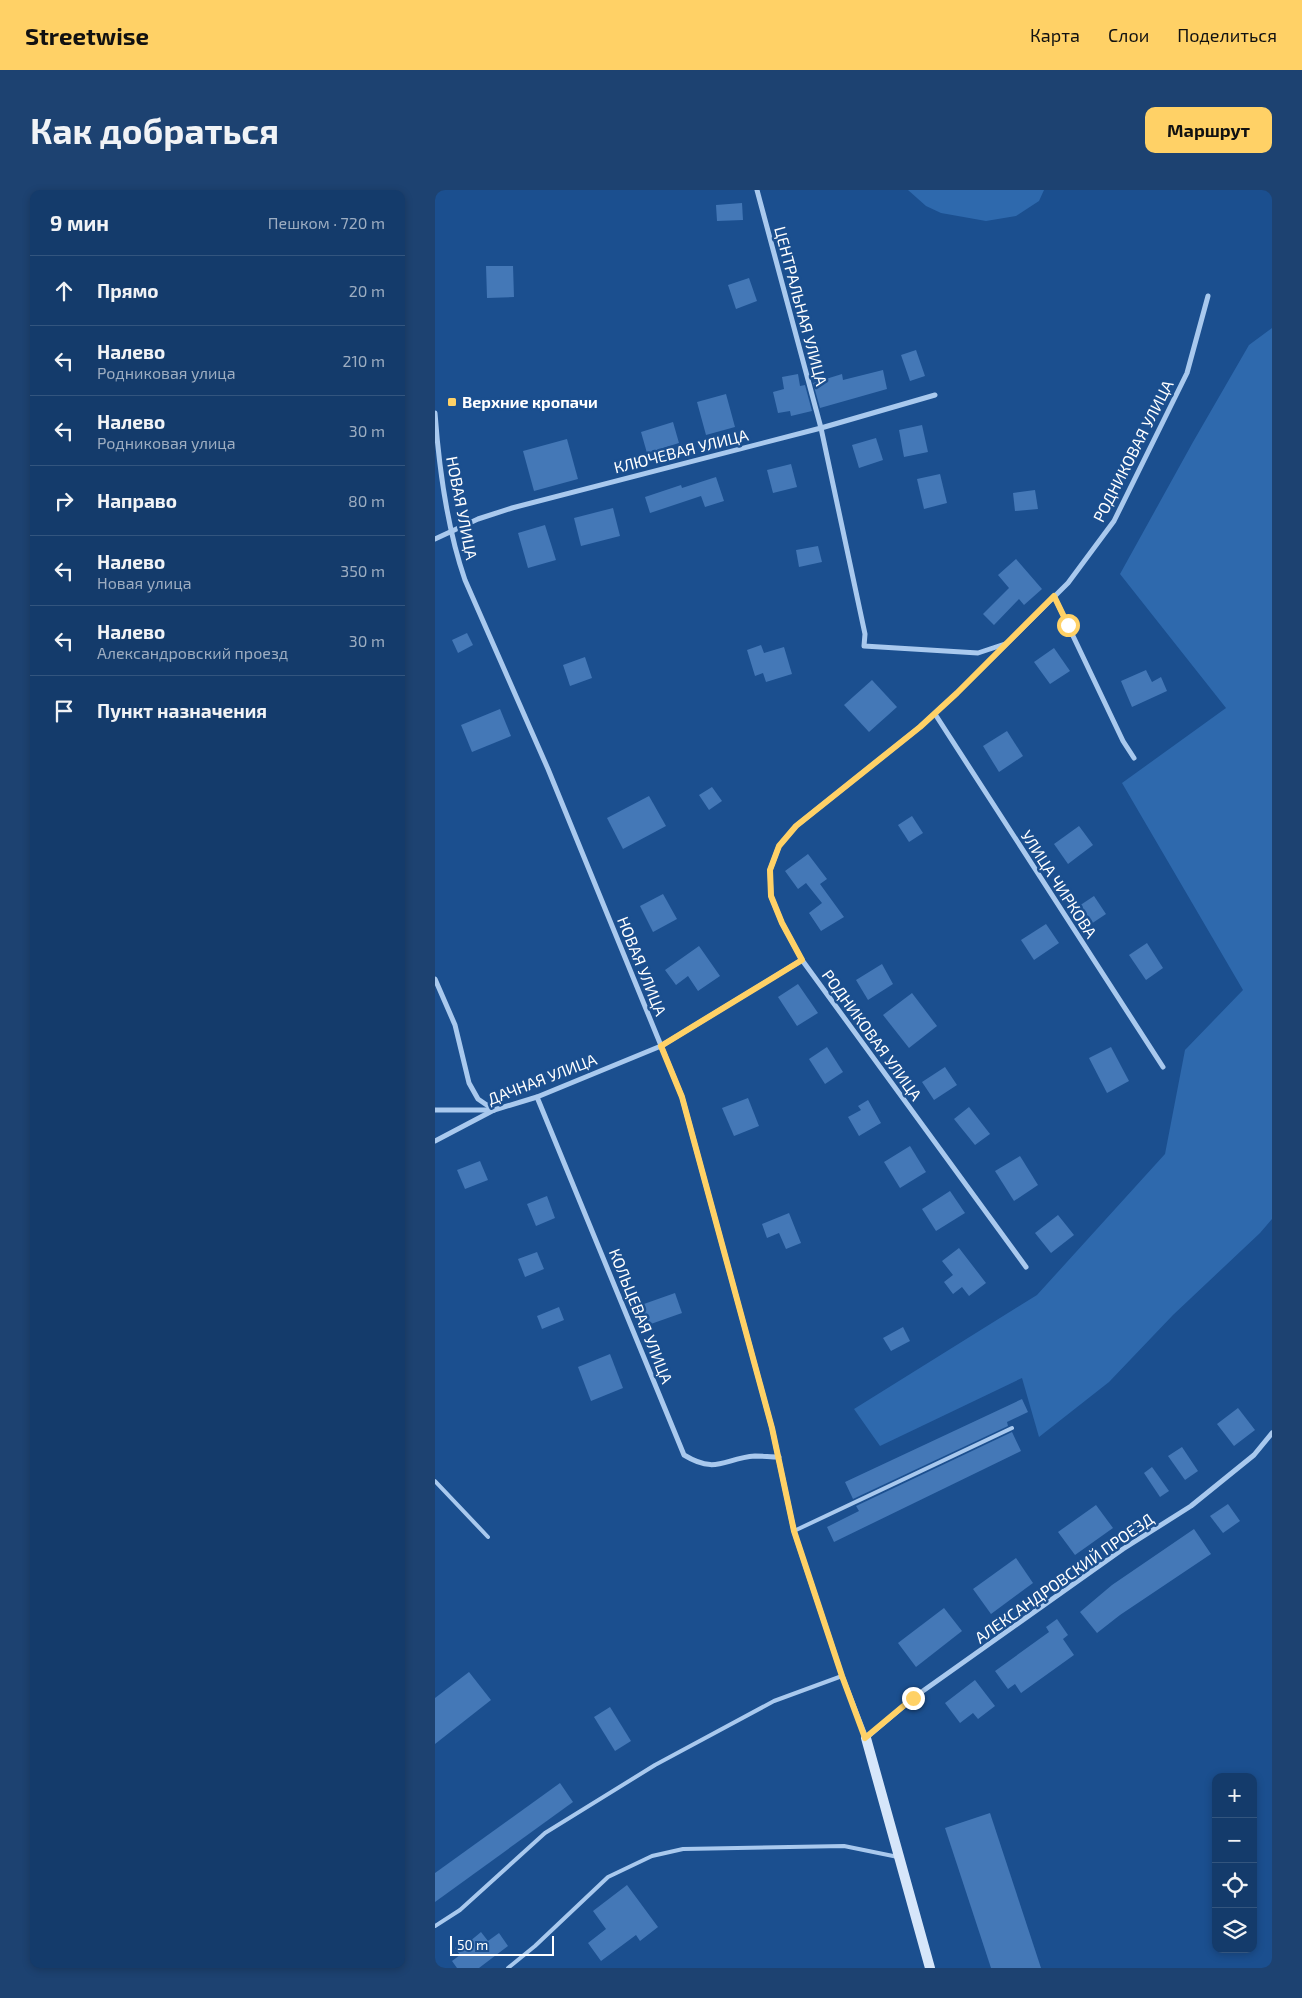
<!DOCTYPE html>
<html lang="ru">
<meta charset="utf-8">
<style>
body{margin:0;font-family:"Exo 2",sans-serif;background:#1d4271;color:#f1f3f6}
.controls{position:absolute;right:15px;bottom:15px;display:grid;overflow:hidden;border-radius:10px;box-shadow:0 2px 8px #0003}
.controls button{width:45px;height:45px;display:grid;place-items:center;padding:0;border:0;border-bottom:1px solid #33557e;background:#143b6b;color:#f1f3f6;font:25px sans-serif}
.scale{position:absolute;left:15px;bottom:12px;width:104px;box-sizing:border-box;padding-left:5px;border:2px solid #fff;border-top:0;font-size:14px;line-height:18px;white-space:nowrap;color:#fff;-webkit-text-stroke:4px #1b4f8f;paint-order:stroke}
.stop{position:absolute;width:15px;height:15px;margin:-11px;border:4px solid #ffd166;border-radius:50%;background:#fff}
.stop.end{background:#ffd166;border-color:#fff;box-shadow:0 1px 5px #0008}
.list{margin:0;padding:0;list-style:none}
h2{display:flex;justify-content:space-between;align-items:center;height:65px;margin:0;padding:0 20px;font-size:21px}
h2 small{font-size:16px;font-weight:400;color:#9dadc1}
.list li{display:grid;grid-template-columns:32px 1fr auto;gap:15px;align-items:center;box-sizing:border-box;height:70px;padding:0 20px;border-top:1px solid #33557e}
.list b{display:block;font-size:19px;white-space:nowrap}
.list p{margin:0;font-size:16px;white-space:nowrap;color:#9dadc1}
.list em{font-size:16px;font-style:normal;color:#9dadc1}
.icon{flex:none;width:28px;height:28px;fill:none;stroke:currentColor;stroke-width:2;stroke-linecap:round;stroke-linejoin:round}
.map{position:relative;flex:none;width:837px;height:1778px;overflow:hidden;border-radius:10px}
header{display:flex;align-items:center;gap:30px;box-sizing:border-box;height:70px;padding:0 25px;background:#ffd166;color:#111}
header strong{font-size:24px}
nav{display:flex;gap:28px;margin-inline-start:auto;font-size:18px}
.intro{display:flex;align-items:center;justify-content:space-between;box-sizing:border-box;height:120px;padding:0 30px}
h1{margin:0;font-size:35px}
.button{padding:12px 22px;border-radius:10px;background:#ffd166;color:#111;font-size:18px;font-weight:700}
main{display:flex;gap:30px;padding:0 30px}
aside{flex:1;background:#143b6b;border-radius:10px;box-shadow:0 2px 8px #0003}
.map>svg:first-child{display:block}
.green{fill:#2e69ad}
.building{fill:#4478b7}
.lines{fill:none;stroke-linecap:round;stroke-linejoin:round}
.lane{stroke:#a9c9ee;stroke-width:4}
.street{stroke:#a9c9ee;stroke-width:5}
.secondary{stroke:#d6e6fa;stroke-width:10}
.route{stroke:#ffd166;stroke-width:6}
.poi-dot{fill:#ffd166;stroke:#1b4f8f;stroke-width:2}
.labels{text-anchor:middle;stroke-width:5;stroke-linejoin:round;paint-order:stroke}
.street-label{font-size:16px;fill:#fff;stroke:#1b4f8f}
.poi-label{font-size:16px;font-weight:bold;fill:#fff;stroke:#1b4f8f;text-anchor:start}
</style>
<header>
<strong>Streetwise</strong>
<nav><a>Карта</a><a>Слои</a><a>Поделиться</a></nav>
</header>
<div class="intro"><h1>Как добраться</h1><a class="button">Маршрут</a></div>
<main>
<aside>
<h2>9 мин<small>Пешком · 720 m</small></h2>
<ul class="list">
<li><svg class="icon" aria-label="ahead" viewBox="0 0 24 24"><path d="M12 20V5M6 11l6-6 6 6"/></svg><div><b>Прямо</b></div><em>20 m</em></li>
<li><svg class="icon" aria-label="left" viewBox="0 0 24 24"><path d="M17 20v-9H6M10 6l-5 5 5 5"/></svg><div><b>Налево</b><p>Родниковая улица</p></div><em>210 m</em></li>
<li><svg class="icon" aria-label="left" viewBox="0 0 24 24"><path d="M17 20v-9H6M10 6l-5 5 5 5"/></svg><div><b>Налево</b><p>Родниковая улица</p></div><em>30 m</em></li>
<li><svg class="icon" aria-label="right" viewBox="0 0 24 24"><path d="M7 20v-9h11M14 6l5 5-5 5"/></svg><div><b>Направо</b></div><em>80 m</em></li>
<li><svg class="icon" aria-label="left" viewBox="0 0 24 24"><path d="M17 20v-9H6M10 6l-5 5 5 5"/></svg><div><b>Налево</b><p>Новая улица</p></div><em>350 m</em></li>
<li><svg class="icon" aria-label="left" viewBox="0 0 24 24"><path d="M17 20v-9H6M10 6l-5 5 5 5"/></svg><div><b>Налево</b><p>Александровский проезд</p></div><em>30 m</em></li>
<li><svg class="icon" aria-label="arrive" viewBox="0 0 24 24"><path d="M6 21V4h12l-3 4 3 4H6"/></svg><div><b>Пункт назначения</b></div></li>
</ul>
</aside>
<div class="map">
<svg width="837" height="1778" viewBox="0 0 837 1778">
<rect width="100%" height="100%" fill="#1b4f8f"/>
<g class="green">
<path d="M473 0H609L604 11 581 26 551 31 506 23 491 16Z"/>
<path d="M837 138V1029L825 1043 738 1125 674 1192 604 1247 587 1188 445 1256 419 1219 602 1105 730 964 750 860 808 800 687 593 791 518 685 384 758 252 814 155Z"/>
</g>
<g class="building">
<path d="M307 13 308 30 282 31 281 15Z"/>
<path d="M51 76H78L79 107 52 108Z"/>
<path d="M314 88 322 111 301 119 293 95Z"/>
<path d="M481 160 490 186 475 191 466 165Z"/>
<path d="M448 180 452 199 385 218 378 193 407 184 408 190Z"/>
<path d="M363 184 365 196 370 195 377 221 356 226 355 221 343 223 338 202 349 199 347 187Z"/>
<path d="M291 204 300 237 271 245 262 212Z"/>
<path d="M238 232 244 253 212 263 206 242Z"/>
<path d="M487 235 493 262 469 267 464 240Z"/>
<path d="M441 248 448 270 424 278 417 255Z"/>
<path d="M132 249 143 289 99 301 88 261Z"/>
<path d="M356 274 362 297 338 303 332 280Z"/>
<path d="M505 284 512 313 489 319 482 289Z"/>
<path d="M281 287 289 311 270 317 266 306 215 323 210 307 246 295 247 298Z"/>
<path d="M600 300 603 319 580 321 578 303Z"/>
<path d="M178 318 185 346 146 356 139 328Z"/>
<path d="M110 335 121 370 93 378 83 343Z"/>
<path d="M383 356 387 372 364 377 361 360Z"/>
<path d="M581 369 607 399 589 415 584 409 559 435 548 424 574 398 563 385Z"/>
<path d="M32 443 38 455 23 463 17 450Z"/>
<path d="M326 455 329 463 349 457 357 484 331 492 328 483 320 486 312 460Z"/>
<path d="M619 458 635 481 615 494 599 472Z"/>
<path d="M150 467 157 488 135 496 128 475Z"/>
<path d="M711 480 717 492 726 487 732 501 697 517 686 491Z"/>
<path d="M437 490 462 517 434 542 409 515Z"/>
<path d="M65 519 76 546 37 562 26 535Z"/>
<path d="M572 541 588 566 564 582 548 556Z"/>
<path d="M277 597 287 611 274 620 264 605Z"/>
<path d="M214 606 231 636 188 659 172 628Z"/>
<path d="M477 626 488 643 474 652 463 635Z"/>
<path d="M644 636 658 655 633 674 619 654Z"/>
<path d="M373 664 392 689 385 694 409 727 386 741 374 723 387 713 371 693 363 699 350 681Z"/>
<path d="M228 704 242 729 218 742 205 716Z"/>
<path d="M659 706 671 724 650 738 638 720Z"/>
<path d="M611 734 624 753 599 770 586 750Z"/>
<path d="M712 753 728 778 711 790 694 765Z"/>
<path d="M264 756 285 786 263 801 253 786 241 795 230 780Z"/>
<path d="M447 774 458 794 433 810 421 790Z"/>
<path d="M363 794 383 823 362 836 343 807Z"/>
<path d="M477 803 502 836 474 858 448 825Z"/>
<path d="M392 857 408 882 390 894 374 869Z"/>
<path d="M676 857 694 891 672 903 654 868Z"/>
<path d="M510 877 522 895 499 910 487 892Z"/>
<path d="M313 908 324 936 299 946 287 918Z"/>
<path d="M433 910 446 933 424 946 413 927 426 920 423 916Z"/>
<path d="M534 917 555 944 540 955 519 929Z"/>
<path d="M475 956 491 982 465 998 449 972Z"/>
<path d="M585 966 603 995 579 1011 560 981Z"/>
<path d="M45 971 53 990 30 999 22 980Z"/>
<path d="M515 1001 530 1023 501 1041 487 1019Z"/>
<path d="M112 1006 120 1028 101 1036 92 1014Z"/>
<path d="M354 1023 366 1053 351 1059 344 1043 332 1048 327 1034Z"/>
<path d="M623 1025 639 1045 616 1063 600 1043Z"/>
<path d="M524 1058 551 1093 534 1106 527 1097 518 1104 509 1092 518 1085 507 1071Z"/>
<path d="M102 1062 109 1079 90 1087 83 1069Z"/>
<path d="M240 1103 247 1123 213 1135 206 1115Z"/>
<path d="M124 1117 129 1130 107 1139 102 1126Z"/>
<path d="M468 1137 475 1151 456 1161 448 1148Z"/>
<path d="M175 1164 188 1198 156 1211 143 1177Z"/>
<path d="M587 1209 593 1222 572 1232 573 1236 418 1309 410 1292Z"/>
<path d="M803 1218 820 1240 799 1256 782 1234Z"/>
<path d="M577 1242 586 1261 399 1352 392 1337 424 1321 421 1316Z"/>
<path d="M747 1257 763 1281 750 1290 733 1266Z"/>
<path d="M717 1277 734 1301 725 1307 709 1283Z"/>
<path d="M793 1314 805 1331 788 1343 775 1326Z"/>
<path d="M661 1315 678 1338 640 1365 623 1342Z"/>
<path d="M759 1339 776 1364 685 1425 662 1443 645 1422 677 1395Z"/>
<path d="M581 1368 598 1393 556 1424 538 1399Z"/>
<path d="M509 1418 527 1441 481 1477 463 1453Z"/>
<path d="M622 1429 633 1445 628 1449 639 1465 586 1503 580 1494 573 1499 560 1481 614 1442 611 1437Z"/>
<path d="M34 1482 56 1510 0 1554V1508Z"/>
<path d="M540 1490 560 1516 543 1529 538 1523 525 1533 510 1513Z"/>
<path d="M175 1517 196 1551 180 1561 159 1527Z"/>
<path d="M125 1593 138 1612 0 1712V1683Z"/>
<path d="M555 1623 606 1778H556L510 1638Z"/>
<path d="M192 1695 223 1737 205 1751 201 1745 166 1771 153 1753 171 1739 158 1721Z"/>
<path d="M46 1742 53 1751 64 1743 73 1756 44 1778H22L17 1771 25 1765 20 1758 32 1749 34 1752Z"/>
</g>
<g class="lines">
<g class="lane">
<path d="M0 1291 53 1347"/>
<path d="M359 1341 577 1238"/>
<path d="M0 1736 25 1720 110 1643 220 1575 339 1511 407 1486"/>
<path d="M73 1778 100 1756 173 1687 217 1666 248 1659 409 1656 463 1667"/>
</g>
<g class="street">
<path d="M322 0 386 238 430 444 429 456 543 463 570 454"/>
<path d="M0 223C4 278 12 338 30 390L113 579 247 907 337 1238 359 1341 407 1486 431 1548 478 1508 688 1359 756 1316 819 1265 837 1243"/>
<path d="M0 349 43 329 77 318 386 238 500 205"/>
<path d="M619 406 688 551 699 568"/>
<path d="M500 524 728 877"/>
<path d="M0 789 20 835 34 893 43 909 59 920"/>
<path d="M102 907 249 1265C282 1285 289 1268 320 1266 328 1266 336 1267 344 1267"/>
<path d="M0 920H58"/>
<path d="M0 951 59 920 102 907 226 856 367 770"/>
<path d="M591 1077 367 770 347 733 336 706 335 680 344 656 361 636 485 537 522 503 633 393 679 331 752 183 773 106"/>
</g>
<path class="secondary" d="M431 1548 495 1778"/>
</g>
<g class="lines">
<path class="route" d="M478 1508 430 1548 407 1486 359 1341 337 1238 247 907 226 856 367 770 347 733 336 706 335 680 344 656 361 636 485 537 522 503 619 406 633 435"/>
</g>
<rect class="poi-dot" x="12" y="207" width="10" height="10" rx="2.5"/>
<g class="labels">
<g class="street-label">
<text transform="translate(366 116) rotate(75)" y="6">ЦЕНТРАЛЬНАЯ УЛИЦА</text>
<text transform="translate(246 261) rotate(-14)" y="6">КЛЮЧЕВАЯ УЛИЦА</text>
<text transform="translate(698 261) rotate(-63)" y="6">РОДНИКОВАЯ УЛИЦА</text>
<text transform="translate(27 318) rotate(79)" y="6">НОВАЯ УЛИЦА</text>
<text transform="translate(624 694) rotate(57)" y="6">УЛИЦА ЧИРКОВА</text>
<text transform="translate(207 776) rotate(68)" y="6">НОВАЯ УЛИЦА</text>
<text transform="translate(437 845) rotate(54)" y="6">РОДНИКОВАЯ УЛИЦА</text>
<text transform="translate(107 889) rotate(-21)" y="6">ДАЧНАЯ УЛИЦА</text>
<text transform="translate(206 1126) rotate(68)" y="6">КОЛЬЦЕВАЯ УЛИЦА</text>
<text transform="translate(629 1388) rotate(-35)" y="6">АЛЕКСАНДРОВСКИЙ ПРОЕЗД</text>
</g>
<g class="poi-label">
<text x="27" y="218">Верхние кропачи</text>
</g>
</g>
</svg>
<div class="controls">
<button>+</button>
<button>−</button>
<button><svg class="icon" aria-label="locate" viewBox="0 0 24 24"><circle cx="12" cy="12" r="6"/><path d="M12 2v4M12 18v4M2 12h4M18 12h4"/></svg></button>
<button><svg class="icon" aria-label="layers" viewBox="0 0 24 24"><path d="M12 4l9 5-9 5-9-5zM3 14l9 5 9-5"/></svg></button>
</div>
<div class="scale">50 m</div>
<div class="stop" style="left:633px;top:435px"></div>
<div class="stop end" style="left:478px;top:1508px"></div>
</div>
</main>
